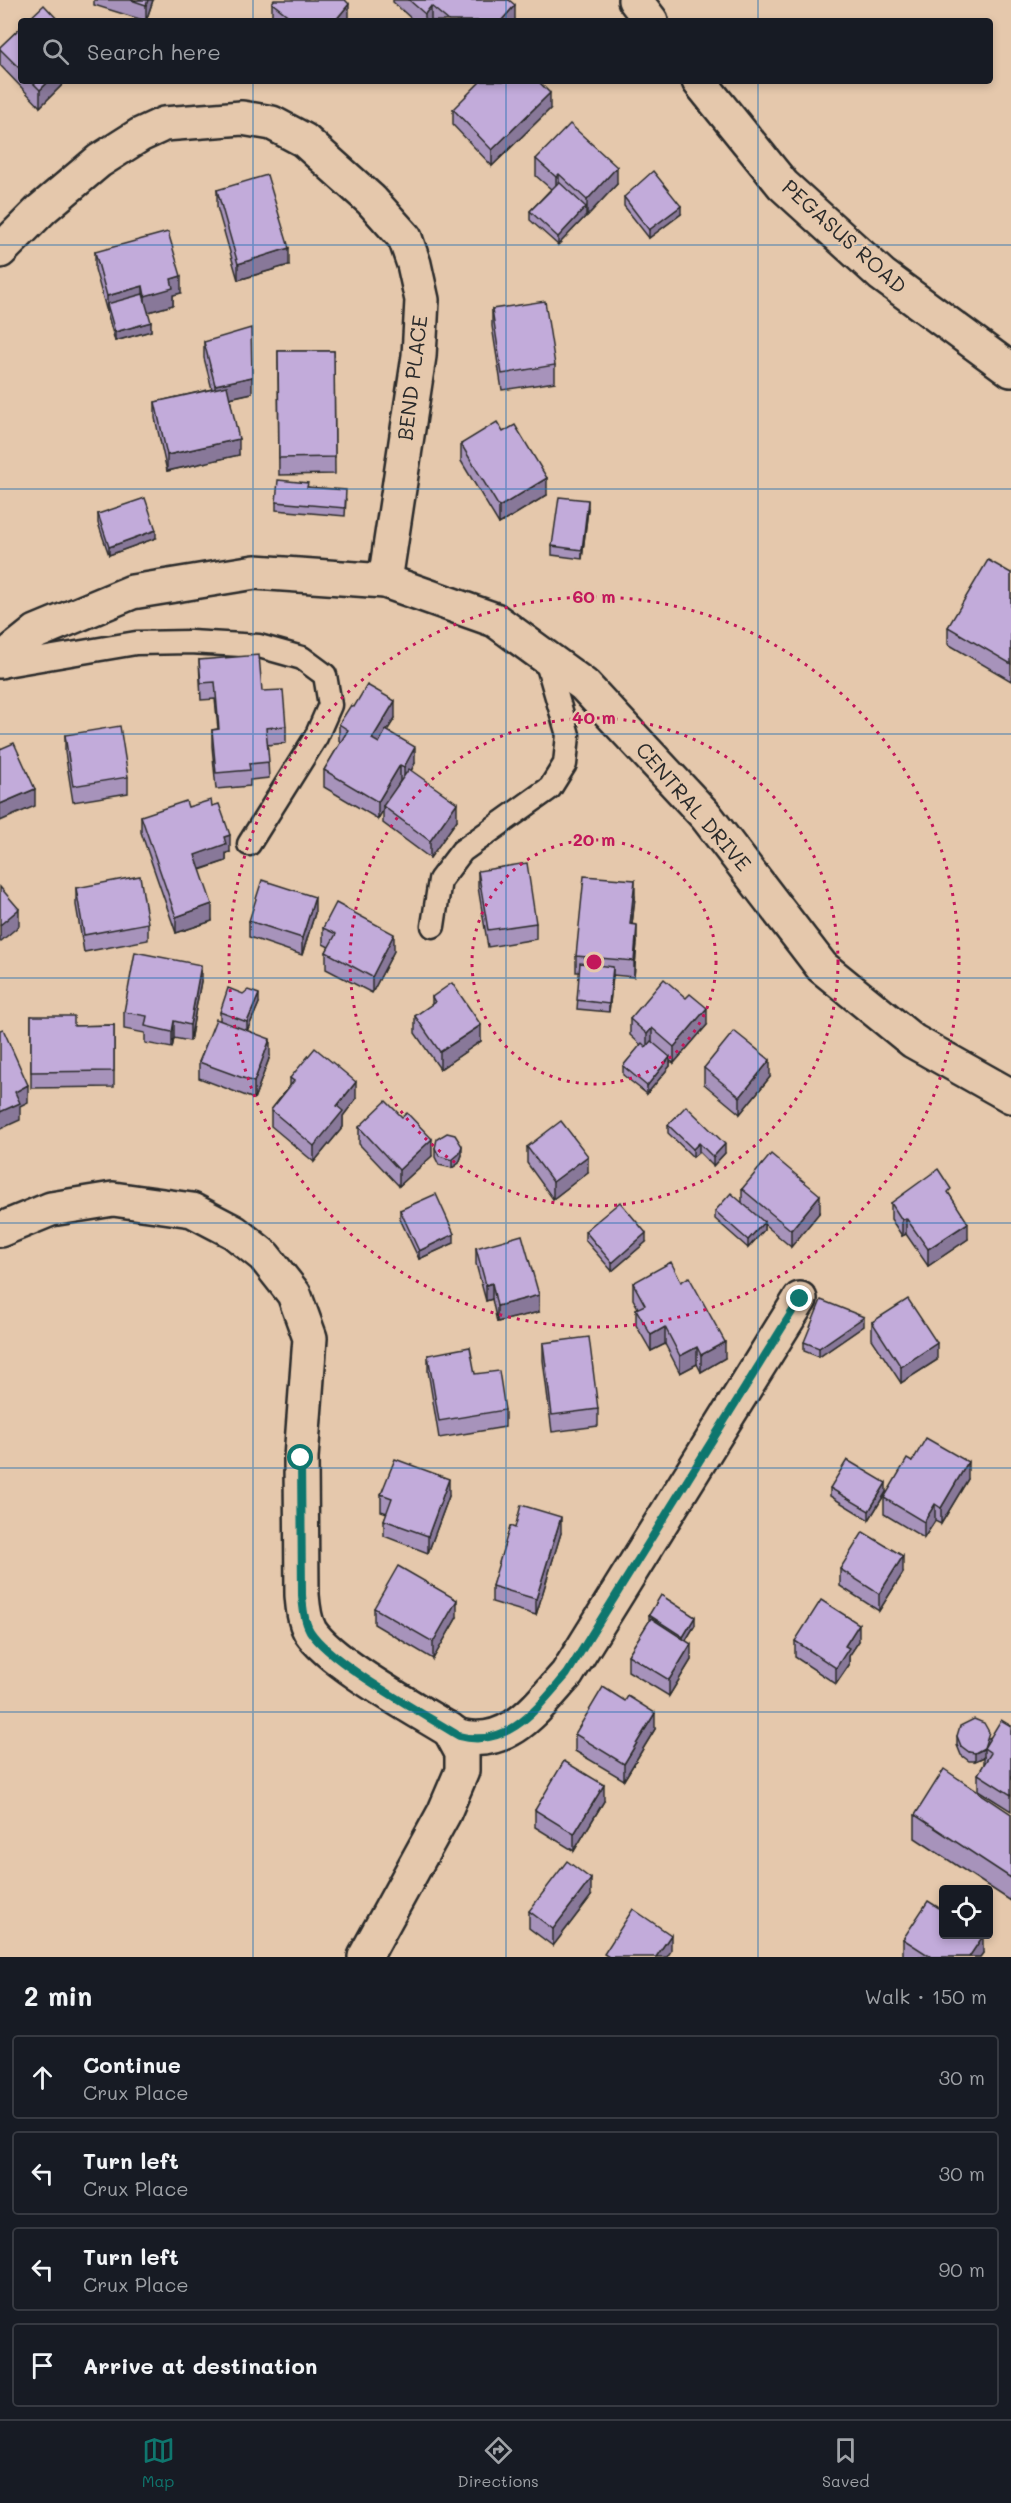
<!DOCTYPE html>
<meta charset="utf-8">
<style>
body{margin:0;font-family:Mali,sans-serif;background:#20242c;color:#f1f3f6}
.controls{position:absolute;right:18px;bottom:18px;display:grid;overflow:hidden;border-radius:6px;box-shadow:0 3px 9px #0003}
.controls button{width:54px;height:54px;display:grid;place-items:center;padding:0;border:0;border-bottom:2px solid #363941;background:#171b24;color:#f1f3f6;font:30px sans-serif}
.stop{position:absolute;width:18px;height:18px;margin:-14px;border:4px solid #0f766e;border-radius:50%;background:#fff}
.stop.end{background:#0f766e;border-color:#fff;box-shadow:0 2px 6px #0008}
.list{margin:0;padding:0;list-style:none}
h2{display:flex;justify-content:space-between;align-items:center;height:78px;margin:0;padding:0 24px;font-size:26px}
h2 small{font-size:20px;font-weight:400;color:#9ea1a6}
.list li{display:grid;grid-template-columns:39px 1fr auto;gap:18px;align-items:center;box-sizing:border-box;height:84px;margin:0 12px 12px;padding:0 12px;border:2px solid #363941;border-radius:6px}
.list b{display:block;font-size:22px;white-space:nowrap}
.list p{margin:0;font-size:20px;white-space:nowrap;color:#9ea1a6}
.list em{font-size:20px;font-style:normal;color:#9ea1a6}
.icon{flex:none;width:33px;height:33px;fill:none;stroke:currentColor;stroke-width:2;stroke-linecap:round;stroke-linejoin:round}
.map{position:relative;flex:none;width:1011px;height:1957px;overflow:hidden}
.search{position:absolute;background:#171b24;box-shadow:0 3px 9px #0003;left:18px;right:18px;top:18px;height:66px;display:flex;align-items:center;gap:15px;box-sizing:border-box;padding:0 21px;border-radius:6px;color:#9ea1a6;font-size:22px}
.sheet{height:462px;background:#171b24}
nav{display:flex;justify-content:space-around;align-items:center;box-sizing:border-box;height:84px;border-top:2px solid #363941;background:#171b24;font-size:16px;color:#9ea1a6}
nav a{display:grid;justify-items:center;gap:3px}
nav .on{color:#0f766e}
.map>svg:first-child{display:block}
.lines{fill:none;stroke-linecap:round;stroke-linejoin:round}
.lane-casing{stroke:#2b2b2b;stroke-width:27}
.street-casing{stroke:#2b2b2b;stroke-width:38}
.lane{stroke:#e5c8ac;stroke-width:22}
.street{stroke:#e5c8ac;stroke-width:33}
.wall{fill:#a793bb;stroke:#2b2b2b;stroke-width:1.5}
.shaded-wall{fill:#887899;stroke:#2b2b2b;stroke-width:1.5}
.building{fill:#c2abda;stroke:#2b2b2b;stroke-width:1.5}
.route{stroke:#0f766e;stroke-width:8}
.grid{fill:none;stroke:#1f6fb2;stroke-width:1.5;stroke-opacity:0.55}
.ring{fill:none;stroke:#c2185b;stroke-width:3;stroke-dasharray:3 6}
.labels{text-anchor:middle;stroke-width:5;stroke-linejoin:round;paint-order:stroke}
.street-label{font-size:21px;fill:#2b2b2b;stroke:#e5c8ac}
.centre{fill:#c2185b;stroke:#e5c8ac;stroke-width:3}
.ring-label{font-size:18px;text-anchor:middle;font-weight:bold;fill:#c2185b;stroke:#e5c8ac;stroke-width:5;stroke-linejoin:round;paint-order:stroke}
</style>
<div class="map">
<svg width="1011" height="1957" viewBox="0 0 1011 1957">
<rect width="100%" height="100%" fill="#e5c8ac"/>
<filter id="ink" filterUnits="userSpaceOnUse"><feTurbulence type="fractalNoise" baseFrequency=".0167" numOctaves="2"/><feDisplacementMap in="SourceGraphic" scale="12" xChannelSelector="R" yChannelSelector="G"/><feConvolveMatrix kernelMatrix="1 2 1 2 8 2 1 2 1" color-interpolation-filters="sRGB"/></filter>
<g filter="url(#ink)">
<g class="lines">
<g class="lane-casing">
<g id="lane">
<path d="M0 666 136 643 190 642 259 646 302 658 325 675 330 705 316 737 249 844"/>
<path d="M433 926 440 880 462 851 550 788 565 764 568 735 545 656"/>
</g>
</g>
<g class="street-casing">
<g id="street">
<path d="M635 0 651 21"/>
<path d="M699 81 783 185 882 275 1011 370"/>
<path d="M0 251 42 209 99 161 140 135 164 124 242 118 272 123 304 140 371 200 405 238 414 264 422 300 419 356 385 581"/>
<path d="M0 661 36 632 132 592 255 572 385 581 495 620 584 685 706 816 822 967 913 1041 1011 1096"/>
<path d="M0 1230 51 1209 113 1199 192 1210 234 1232 264 1256 294 1294 310 1338 301 1458 302 1595C303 1607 304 1620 310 1631 331 1664 423 1713 459 1736 509 1749 537 1707 567 1674L800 1299"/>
<path d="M365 1957 444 1813 462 1771V1753L449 1729"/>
</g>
</g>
<use href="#lane" class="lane"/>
<use href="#street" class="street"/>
</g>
<g class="wall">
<path d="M94 0H153L146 21 94 5Z"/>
<path d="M393 0H509L515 21H414L393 2Z"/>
<path d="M272 3 349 20 348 21H275L272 19Z"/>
<path d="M21 27V81H66L40 107 0 65V47Z"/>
<path d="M453 109H550L492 166 453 125Z"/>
<path d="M536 159 617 184 587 216H586L558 245 530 220V211L551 189 536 176Z"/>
<path d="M217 190 289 265 238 280 217 207Z"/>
<path d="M624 197 681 214 649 238 624 206Z"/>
<path d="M95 252 181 293 173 295V305L148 312 151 331 115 341 95 269Z"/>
<path d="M492 309 555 365V382L502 390 492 326Z"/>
<path d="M204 342 252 393 230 398 239 455 167 471 155 418V402L212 389 204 358Z"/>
<path d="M278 351H334L335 474 279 475Z"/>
<path d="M503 432 547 495 499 524 461 461V444Z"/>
<path d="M308 487 346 499 345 516 276 510V502Z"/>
<path d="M588 509 582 559 552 555V546Z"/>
<path d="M98 514 156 538 109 555 98 523Z"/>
<path d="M1011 573V681L948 644V627Z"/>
<path d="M199 660 262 691 286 726V743L267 745 269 778 250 780V786L216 789 212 746V730L218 729 215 699 201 700Z"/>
<path d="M354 707 395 718 387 730 415 763 411 771 457 820 430 858 383 823V810L378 819 324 787V770L341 742 339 741V724Z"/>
<path d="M65 735 128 777V793L73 802 65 752Z"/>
<path d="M188 807 230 852 226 853V861L200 870 212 921 176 933 141 832V816Z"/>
<path d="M478 871 536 923V939L488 947 478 887Z"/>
<path d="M76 888 148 923V940L84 952 76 905Z"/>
<path d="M635 897 632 925 637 942 634 977 613 975 609 1012 577 1009 580 972H576V956Z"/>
<path d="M315 913 302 955 249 937V921Z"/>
<path d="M323 928 394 951 372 993 326 969V952L329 947 323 944Z"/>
<path d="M201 981 190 1041 174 1038 172 1048 145 1043V1033L124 1029V1012Z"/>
<path d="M432 997 481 1041 440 1069 415 1033V1016L432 1005Z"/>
<path d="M259 1003 247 1031 270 1056 254 1099 199 1078V1062L220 1020V1012Z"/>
<path d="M31 1016 74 1026 114 1025V1087L31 1088Z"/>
<path d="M630 1019 707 1025 674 1063 670 1061V1066L647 1094 623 1075V1066L641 1045 630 1035Z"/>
<path d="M704 1068 770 1077 740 1114 704 1084Z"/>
<path d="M290 1078 356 1099 343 1116V1127L314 1162 271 1126V1110L290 1086Z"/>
<path d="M402 1117 432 1156 399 1186 359 1144V1127Z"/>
<path d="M668 1125 725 1153 713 1166 699 1152 693 1157 668 1133Z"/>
<path d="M527 1147 588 1172 553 1199 527 1163Z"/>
<path d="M435 1148 462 1155 459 1163 452 1168 439 1165 435 1157Z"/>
<path d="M742 1189 820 1212 791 1247 764 1224V1230L748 1248 715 1219V1211L742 1202Z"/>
<path d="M951 1197 968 1239 928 1266 906 1234 902 1236 891 1219V1203Z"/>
<path d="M400 1210 454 1243 419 1259 400 1219Z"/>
<path d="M585 1231 646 1242 612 1271 585 1240Z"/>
<path d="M476 1248 539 1312 497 1322 492 1299 486 1301 476 1264Z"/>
<path d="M633 1283 725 1358 701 1372 697 1364 680 1373 665 1344 651 1351 636 1325V1309L638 1308 633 1299Z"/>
<path d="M872 1322 937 1360 901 1383 872 1339Z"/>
<path d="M864 1326 819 1357 804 1351V1342Z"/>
<path d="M543 1343 598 1409V1426L552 1432 543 1360Z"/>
<path d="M428 1355 475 1374 505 1410V1427L439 1438 428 1371Z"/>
<path d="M912 1462 968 1479 941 1524 935 1521 924 1538 884 1514V1498Z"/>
<path d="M830 1488 886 1492 869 1520 830 1496Z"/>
<path d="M381 1494 449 1496 428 1553 384 1536V1520L387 1513 381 1511Z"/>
<path d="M515 1528 561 1533 536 1615 492 1602V1586Z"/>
<path d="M840 1569 903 1573 879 1611 840 1586Z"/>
<path d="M374 1608 457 1617 433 1659 374 1624Z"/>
<path d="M649 1615 695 1625 686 1640 691 1660 669 1696 628 1671V1655L649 1622Z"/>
<path d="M795 1641H859L849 1656V1665L836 1684 795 1657Z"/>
<path d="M1011 1726V1811L978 1790V1774L984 1765V1757L975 1761H969L961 1755 957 1745V1736L989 1738Z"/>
<path d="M655 1729 624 1780 575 1751V1734Z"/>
<path d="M604 1801 574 1851 535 1827V1810Z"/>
<path d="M1011 1814V1901L915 1838V1815Z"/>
<path d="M591 1896 553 1946 529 1928V1911Z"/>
<path d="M903 1939 983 1953 980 1957H906L903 1955Z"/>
</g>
<g class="shaded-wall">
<path d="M148 0H153L146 21V5Z"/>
<path d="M349 4V20L348 21H335Z"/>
<path d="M515 5V21H501Z"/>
<path d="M431 6V21H425V14Z"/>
<path d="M49 81H66L40 107V90Z"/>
<path d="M550 93V109L492 166V150Z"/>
<path d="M617 167V184L587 216V200Z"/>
<path d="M559 174V190L556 193V177Z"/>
<path d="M681 206V214L649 238V230Z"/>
<path d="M586 207V216L558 245V237Z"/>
<path d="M289 248V265L238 280V264Z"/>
<path d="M181 276V293L173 295V305L145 313V296L171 279Z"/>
<path d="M143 286V302L107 304V312V296Z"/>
<path d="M151 322V331L115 341V332Z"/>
<path d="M252 377V393L215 401V385Z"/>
<path d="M239 439V455L167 471V455Z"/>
<path d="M547 478V495L499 524V507Z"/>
<path d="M588 500V509L582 559V550Z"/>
<path d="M156 530V538L109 555V547Z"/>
<path d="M395 701V718L372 755V739Z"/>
<path d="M415 747V763L404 784V767Z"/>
<path d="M400 765V781L385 807 383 806V810L378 819V802Z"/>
<path d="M35 789V806L0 821V804Z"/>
<path d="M457 803V820L430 858V841Z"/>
<path d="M230 835V852L226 853V861L195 871V855L224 837Z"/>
<path d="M635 880V897L630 941V924Z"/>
<path d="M315 897V913L302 955V938Z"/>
<path d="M212 904V921L176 933V917Z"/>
<path d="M19 909V926L0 942V925Z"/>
<path d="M637 925V942L634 977V961Z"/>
<path d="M394 934V951L372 993V977Z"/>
<path d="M201 965V981L190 1041V1025Z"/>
<path d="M613 967V976L609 1012V1004Z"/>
<path d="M259 994V1003L247 1031V1022Z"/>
<path d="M707 1008V1025L674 1063V1047Z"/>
<path d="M174 1021V1038L172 1048V1032Z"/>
<path d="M481 1025V1041L440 1069V1052Z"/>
<path d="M652 1028V1045L647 1050V1034Z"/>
<path d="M270 1039V1056L254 1099V1082Z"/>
<path d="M670 1057V1066L647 1094V1086Z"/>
<path d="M770 1060V1077L740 1114V1097Z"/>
<path d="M356 1082V1099L343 1116V1127L314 1162V1146L337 1106Z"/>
<path d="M28 1085V1102L20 1106V1120L0 1129V1112L15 1092Z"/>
<path d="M432 1139V1156L399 1186V1170Z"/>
<path d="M699 1143V1152L693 1157V1149Z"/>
<path d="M725 1144V1153L713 1166V1157Z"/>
<path d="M462 1146V1155L459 1163 452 1168V1160Z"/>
<path d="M588 1156V1172L553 1199V1182Z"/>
<path d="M820 1195V1212L791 1247V1230Z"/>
<path d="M906 1218V1234L902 1236V1220Z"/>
<path d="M764 1222V1230L748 1248V1240Z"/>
<path d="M968 1223V1239L928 1266V1249Z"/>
<path d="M646 1233V1242L612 1271V1263Z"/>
<path d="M454 1234V1243L419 1259V1251Z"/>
<path d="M492 1283V1299L486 1301V1285Z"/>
<path d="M539 1295V1312L497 1322V1306Z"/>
<path d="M864 1317V1326L819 1357V1348Z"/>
<path d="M665 1327V1344L651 1351V1335Z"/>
<path d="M725 1342V1358L701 1372V1355Z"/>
<path d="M937 1343V1360L901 1383V1367Z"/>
<path d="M697 1347V1364L680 1373V1356Z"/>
<path d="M968 1462V1479L941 1524V1508Z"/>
<path d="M449 1479V1496L428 1553V1536Z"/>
<path d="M886 1483V1492L869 1520V1511Z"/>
<path d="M935 1504V1521L924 1538V1522Z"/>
<path d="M561 1517V1533L536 1615V1599Z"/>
<path d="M903 1556V1573L879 1611V1594Z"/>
<path d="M457 1600V1617L433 1659V1642Z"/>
<path d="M695 1617V1625L683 1645V1637Z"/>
<path d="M859 1624V1641L849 1656V1665L836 1684V1668L845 1646Z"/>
<path d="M691 1644V1660L669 1696V1680Z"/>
<path d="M655 1713V1729L624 1780V1764Z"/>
<path d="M984 1749V1757L975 1761V1753Z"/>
<path d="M604 1785V1801L574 1851V1834Z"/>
<path d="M591 1879V1896L553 1946V1929Z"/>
<path d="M671 1935V1951L667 1957H656Z"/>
<path d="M983 1936V1953L980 1957H969Z"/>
</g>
<g class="building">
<path d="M131 0H148L146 5Z"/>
<path d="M274 0H345L349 4 335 21H295L272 3Z"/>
<path d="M409 0H509L515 5 501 21H449L431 6 425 14Z"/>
<path d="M44 5 59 21H27Z"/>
<path d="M21 27V70L0 49V47Z"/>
<path d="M31 81H49L40 90Z"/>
<path d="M481 81H538L550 93 492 150 453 109Z"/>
<path d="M570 124 617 167 587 200 559 174 556 177 536 159Z"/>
<path d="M653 171 681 206 649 230 624 197Z"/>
<path d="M267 175 289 248 238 264 217 190Z"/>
<path d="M559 182 586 207 558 237 530 211Z"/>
<path d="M168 232 181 276 171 279 173 288 145 296 143 286 107 296 95 252Z"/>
<path d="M143 294 151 322 115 332 107 304Z"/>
<path d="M545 301 555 365 502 374 492 309Z"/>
<path d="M251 328 252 377 215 385 204 342Z"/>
<path d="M278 351H334L335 457 279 458Z"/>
<path d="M227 386 239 439 167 455 155 402Z"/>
<path d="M497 422 503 432 515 425 547 478 499 507 461 444Z"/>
<path d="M278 480 308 483 307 487 346 490 345 508 276 502Z"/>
<path d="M559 497 588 500 582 550 552 546Z"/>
<path d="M145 498 156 530 109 547 98 514Z"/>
<path d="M988 560 1011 573V664L948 627Z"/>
<path d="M259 655 262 691 283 690 286 726 266 728 269 762 249 764 250 770 216 773 212 730 219 729 215 682 201 683 199 660Z"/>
<path d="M367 685 395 701 372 739 379 743 386 730 415 747 404 767 400 765 378 802 324 770 348 730 339 724 351 705 354 707Z"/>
<path d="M120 726 128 777 73 786 65 735Z"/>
<path d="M14 743 35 789 0 804V749Z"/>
<path d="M409 769 457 803 430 841 383 806Z"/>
<path d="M211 800 212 806 219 804 230 835 224 837 226 844 195 855 212 904 176 917 141 816 186 801 188 807Z"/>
<path d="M527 863 536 923 488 930 478 871Z"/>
<path d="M140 876 148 923 84 935 76 888Z"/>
<path d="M584 876 635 880 630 924 637 925 634 961 576 956Z"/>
<path d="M262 880 315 897 302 938 249 921Z"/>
<path d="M0 887 19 909 0 925Z"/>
<path d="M336 903 394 934 372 977 326 952 336 934 323 928Z"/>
<path d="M135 952 201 965 190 1025 174 1021 172 1032 145 1026 147 1016 124 1012Z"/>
<path d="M580 963 613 967 609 1004 577 1000Z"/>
<path d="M664 979 686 998 690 994 707 1008 674 1047 652 1028 647 1034 630 1019Z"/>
<path d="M452 983 481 1025 440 1052 415 1016 435 1002 432 997Z"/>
<path d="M228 988 243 994 248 990 259 994 247 1022 220 1012Z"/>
<path d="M31 1016H74V1026L114 1025V1071L31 1072Z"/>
<path d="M216 1019 270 1039 254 1082 199 1062Z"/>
<path d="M3 1029 28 1085 15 1092 20 1103 0 1112V1030Z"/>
<path d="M734 1031 770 1060 740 1097 704 1068Z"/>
<path d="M651 1041 670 1057 647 1086 623 1066 642 1043 646 1047Z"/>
<path d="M315 1048 356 1082 337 1106 343 1111 314 1146 271 1110 294 1081 290 1078Z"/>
<path d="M386 1101 402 1117 407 1113 432 1139 399 1170 359 1127Z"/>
<path d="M686 1106 725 1144 713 1157 699 1143 693 1149 668 1125Z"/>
<path d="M561 1121 588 1156 553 1182 527 1147Z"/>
<path d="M447 1133 455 1135 462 1146 459 1154 452 1160 439 1156 435 1148 437 1139Z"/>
<path d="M771 1154 820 1195 791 1230 742 1189Z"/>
<path d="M938 1169 951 1189 948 1192 968 1223 928 1249 906 1218 902 1220 891 1203Z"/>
<path d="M731 1193 764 1222 748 1240 715 1211Z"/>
<path d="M436 1194 454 1234 419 1251 400 1210Z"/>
<path d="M620 1202 646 1233 612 1263 585 1231Z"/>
<path d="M522 1235 539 1295 497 1306 492 1283 486 1285 476 1248Z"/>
<path d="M671 1262 681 1282 689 1277 725 1342 701 1355 697 1347 680 1356 665 1327 651 1335 636 1309 645 1305 633 1283Z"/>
<path d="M908 1299 937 1343 901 1367 872 1322Z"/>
<path d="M821 1300 864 1317 819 1348 804 1342Z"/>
<path d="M589 1337 598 1409 552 1415 543 1343Z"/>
<path d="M470 1347 475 1374 499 1371 505 1410 439 1421 428 1355Z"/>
<path d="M926 1438 968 1462 941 1508 935 1504 924 1522 884 1498 907 1459 912 1462Z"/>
<path d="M395 1459 449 1479 428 1536 384 1520 392 1498 381 1494Z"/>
<path d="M847 1460 886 1483 869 1511 830 1488Z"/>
<path d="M521 1505 561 1517 536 1599 492 1586 510 1526 515 1528Z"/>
<path d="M863 1532 903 1556 879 1594 840 1569Z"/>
<path d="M398 1566 457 1600 433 1642 374 1608Z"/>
<path d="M661 1595 695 1617 683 1637 649 1615Z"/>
<path d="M821 1600 859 1624 845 1646 849 1648 836 1668 795 1641Z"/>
<path d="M651 1618 691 1644 669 1680 628 1655Z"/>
<path d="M603 1687 625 1701 628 1696 655 1713 624 1764 575 1734Z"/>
<path d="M974 1719 984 1723 989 1732 984 1748 975 1753 969 1752 961 1746 957 1736 960 1726Z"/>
<path d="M1001 1720 1011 1726V1795L978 1774 991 1753 984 1748Z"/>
<path d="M564 1761 604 1785 574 1834 535 1810Z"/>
<path d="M944 1769 1011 1814V1878L915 1815Z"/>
<path d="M567 1861 591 1879 553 1929 529 1911Z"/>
<path d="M928 1901 944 1911V1935H980L983 1936 969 1957H931L903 1939Z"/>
<path d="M633 1909 671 1935 656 1957H609L604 1954Z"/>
</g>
</g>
<g class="lines" filter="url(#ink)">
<path class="route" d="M301 1458 302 1595C303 1607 304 1620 310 1631 331 1664 423 1713 459 1736 509 1749 538 1707 567 1674L800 1299"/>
</g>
<path class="grid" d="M253 0V21M506 0V21M758 0V21M253 81V1957M506 81V1957M758 81V1957M0 245H1011M0 489H1011M0 734H1011M0 978H1011M0 1223H1011M0 1468H1011M0 1712H1011"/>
<g class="ring">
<circle cx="594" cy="962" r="122"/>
<circle cx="594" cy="962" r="244"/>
<circle cx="594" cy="962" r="365"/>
</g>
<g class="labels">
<g class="street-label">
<text transform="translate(844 237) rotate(42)" y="7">PEGASUS ROAD</text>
<text transform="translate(413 378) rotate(-83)" y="7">BEND PLACE</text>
<text transform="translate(693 807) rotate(49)" y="7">CENTRAL DRIVE</text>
</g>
</g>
<circle cx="594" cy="962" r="9" class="centre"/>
<g class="ring-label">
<text x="594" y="603">60 m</text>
<text x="594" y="724">40 m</text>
<text x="594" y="846">20 m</text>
</g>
</svg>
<div class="controls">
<button><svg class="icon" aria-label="locate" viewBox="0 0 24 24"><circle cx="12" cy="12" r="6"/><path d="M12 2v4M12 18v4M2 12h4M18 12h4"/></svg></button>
</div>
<div class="stop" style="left:301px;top:1458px"></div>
<div class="stop end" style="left:800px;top:1299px"></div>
<div class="search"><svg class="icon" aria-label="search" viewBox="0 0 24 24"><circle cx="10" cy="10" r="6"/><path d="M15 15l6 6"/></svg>Search here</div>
</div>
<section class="sheet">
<h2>2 min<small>Walk · 150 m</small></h2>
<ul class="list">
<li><svg class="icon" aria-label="ahead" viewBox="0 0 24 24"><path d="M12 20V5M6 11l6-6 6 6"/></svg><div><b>Continue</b><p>Crux Place</p></div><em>30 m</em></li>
<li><svg class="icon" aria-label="left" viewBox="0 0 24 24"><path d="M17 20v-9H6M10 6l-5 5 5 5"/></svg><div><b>Turn left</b><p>Crux Place</p></div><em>30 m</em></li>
<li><svg class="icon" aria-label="left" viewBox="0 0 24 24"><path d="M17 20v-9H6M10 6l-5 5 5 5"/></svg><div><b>Turn left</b><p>Crux Place</p></div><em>90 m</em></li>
<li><svg class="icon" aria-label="arrive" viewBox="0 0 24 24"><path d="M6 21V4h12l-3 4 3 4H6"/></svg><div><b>Arrive at destination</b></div></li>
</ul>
</section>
<nav>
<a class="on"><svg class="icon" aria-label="map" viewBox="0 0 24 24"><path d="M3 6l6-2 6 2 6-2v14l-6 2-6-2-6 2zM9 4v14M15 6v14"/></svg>Map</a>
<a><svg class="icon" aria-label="directions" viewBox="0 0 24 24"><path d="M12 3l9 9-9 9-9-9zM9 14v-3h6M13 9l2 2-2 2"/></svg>Directions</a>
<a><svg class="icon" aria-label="saved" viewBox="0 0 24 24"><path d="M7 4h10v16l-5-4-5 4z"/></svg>Saved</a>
</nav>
